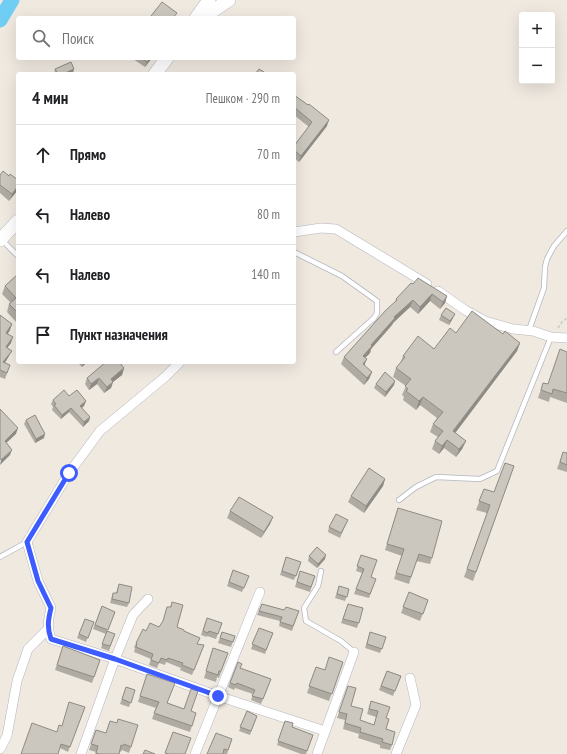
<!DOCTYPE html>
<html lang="ru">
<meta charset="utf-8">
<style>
body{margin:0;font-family:"PT Sans Narrow",sans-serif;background:#f2f2f2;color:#202124}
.controls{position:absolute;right:12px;top:12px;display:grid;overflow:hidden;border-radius:4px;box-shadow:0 4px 16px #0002}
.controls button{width:36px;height:36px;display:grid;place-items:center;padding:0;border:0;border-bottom:1px solid #e0e0e0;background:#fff;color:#202124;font:20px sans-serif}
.stop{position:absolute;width:12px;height:12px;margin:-9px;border:3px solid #3d5cff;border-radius:50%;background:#fff}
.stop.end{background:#3d5cff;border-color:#fff;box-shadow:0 1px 4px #0008}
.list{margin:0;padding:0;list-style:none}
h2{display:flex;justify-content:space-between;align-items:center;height:52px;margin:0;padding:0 16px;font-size:17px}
h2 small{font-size:13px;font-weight:400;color:#757577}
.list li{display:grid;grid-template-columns:26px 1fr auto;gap:12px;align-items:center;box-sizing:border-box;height:60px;padding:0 16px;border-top:1px solid #e0e0e0}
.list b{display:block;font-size:15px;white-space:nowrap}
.list em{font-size:13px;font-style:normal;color:#757577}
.icon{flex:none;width:22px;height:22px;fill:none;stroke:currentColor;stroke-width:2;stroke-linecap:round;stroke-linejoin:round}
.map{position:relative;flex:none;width:567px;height:754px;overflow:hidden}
.search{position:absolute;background:#fff;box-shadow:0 4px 16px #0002;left:16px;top:16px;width:280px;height:44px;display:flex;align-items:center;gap:10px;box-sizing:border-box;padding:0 14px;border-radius:4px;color:#757577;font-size:15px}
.panel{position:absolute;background:#fff;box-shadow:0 4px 16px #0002;left:16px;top:72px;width:280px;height:292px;border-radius:4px}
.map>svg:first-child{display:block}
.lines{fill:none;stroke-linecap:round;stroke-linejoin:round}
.river{stroke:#70cef4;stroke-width:15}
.lane-casing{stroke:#b4b6c1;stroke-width:6}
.street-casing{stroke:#b4b6c1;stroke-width:10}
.secondary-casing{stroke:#b4b6c1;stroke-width:14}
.path{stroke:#c9c9c9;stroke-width:1.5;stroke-dasharray:3 2;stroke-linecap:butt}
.lane{stroke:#fff;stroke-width:4.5}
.street{stroke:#fff;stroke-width:9}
.secondary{stroke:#fff;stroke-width:13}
.wall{fill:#afaba3}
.shaded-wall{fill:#8e8b85}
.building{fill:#cbc7be;stroke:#8e8b85}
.route{stroke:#3d5cff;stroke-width:5}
</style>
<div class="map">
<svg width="567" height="754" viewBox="0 0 567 754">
<rect width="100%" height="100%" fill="#efe9e0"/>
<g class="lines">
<path class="river" d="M0 20 12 0"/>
<g class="lane-casing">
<g id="lane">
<path d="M2 240 18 256"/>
<path d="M294 252 342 276 377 301V313L374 318 336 352"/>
<path d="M529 330 544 288 545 267 547 259 554 246 567 231"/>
<path d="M399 500 416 487 436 477 480 479 497 471 551 337"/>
<path d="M0 557 27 542"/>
<path d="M321 571 318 586 304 608 306 621 341 641 354 652"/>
</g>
</g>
<g class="street-casing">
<g id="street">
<path d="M294 232 321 228 336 229 427 284"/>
<path d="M438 291 465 310 485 321 513 329 533 331 551 337 567 338"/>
<path d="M180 362 165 377 100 431 69 473 27 542 38 581 51 608C48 620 47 628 51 639L115 659 218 696 325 731"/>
<path d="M0 749 7 736 17 681 28 649 47 630"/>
<path d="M81 754 115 659 133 615 148 599"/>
<path d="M195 754 260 592"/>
<path d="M317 754 354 652"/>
<path d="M396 754 416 705 410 678"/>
</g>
</g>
<g class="secondary-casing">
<g id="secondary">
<path d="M196 18 209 0"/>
<path d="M202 18 229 0"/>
<path d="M155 74 167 58"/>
<path d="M0 240 18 221"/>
</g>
</g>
<path class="path" d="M558 328 562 322 567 318"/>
<use href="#lane" class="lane"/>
<use href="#street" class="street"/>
<use href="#secondary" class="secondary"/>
</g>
<g class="wall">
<path d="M133 58H152L145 67 133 59Z"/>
<path d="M55 69 73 73 71 74H54Z"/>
<path d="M294 95 327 126 299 162 294 158V146L309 127 294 115Z"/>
<path d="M0 175 9 176 18 180 9 201 0 193Z"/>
<path d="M18 274V324L7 312 9 304 11 303 2 294 5 286Z"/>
<path d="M413 284 447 296 445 303 440 309 430 301 418 314 410 307 393 323 392 325 371 349 370 353 365 358V366L372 372 369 379 364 385 341 364 344 357 395 302 396 299Z"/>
<path d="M0 315 10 330 8 334 11 343 7 348 9 356 5 363 8 371 5 379 0 377Z"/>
<path d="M441 315 453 318 449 325 439 320Z"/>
<path d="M456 333 503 334 520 343 517 351 455 433 466 441 462 449 456 457 444 448 439 454 432 449 435 441 438 437 430 432 433 424 437 418 420 405 416 410 403 400 404 397 402 395 406 386 393 377 396 368 400 364 403 356 434 349Z"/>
<path d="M567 352V403L550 397 549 402 538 398 543 383 548 384Z"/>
<path d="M77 362H87L82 367Z"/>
<path d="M124 368 122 375 113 382 111 388 104 393 97 384 89 390 85 384 87 378Z"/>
<path d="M376 384 394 385 385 397 374 388Z"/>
<path d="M69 396 86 401 84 406 82 408 90 417 89 421 83 427 69 412 61 419 52 410 53 407 51 404 53 400Z"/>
<path d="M26 420 44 438 35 443 24 424Z"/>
<path d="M563 452 567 453V472L557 469Z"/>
<path d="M514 466 473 581 464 577 487 513 476 510 484 489 494 492Z"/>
<path d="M385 479 383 486 364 513 348 502 351 496Z"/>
<path d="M398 508 432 558 430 564 416 561 409 584 394 579 402 556 385 550Z"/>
<path d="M230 511 273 517 270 524 261 538 227 518Z"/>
<path d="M348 520 340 538 328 532 329 527Z"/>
<path d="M361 555 371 577 376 579 369 598 354 594 362 573 356 571Z"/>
<path d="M309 556 325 559 317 568 308 561Z"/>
<path d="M286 557 301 562 294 580 280 575Z"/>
<path d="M233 570 249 576 242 592 227 586Z"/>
<path d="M300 571 315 576 310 592 295 587Z"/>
<path d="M119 584 129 603 127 607 110 603 113 593H116Z"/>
<path d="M339 586 349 589 345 601 335 598Z"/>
<path d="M409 592 428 600 420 621 401 613Z"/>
<path d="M172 602 177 627 184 631 198 644 204 645 192 675 180 670 181 668 166 662 165 665 159 663 157 668 149 665 151 659 134 652 135 648H134L136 643 146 631 159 627 163 622 167 607H170Z"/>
<path d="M262 604 284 610 299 611 292 631 279 626 280 621 257 615Z"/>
<path d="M348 604 363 608 357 628 341 623Z"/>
<path d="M102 606 115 612 107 631 115 634 109 651 101 648 106 634 93 629Z"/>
<path d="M207 618 222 623 216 639 207 636V637L201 635Z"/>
<path d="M85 619 94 622 86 642 77 638Z"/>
<path d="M259 628 273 633 265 654 251 649Z"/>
<path d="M222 632 235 636 231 647 218 643Z"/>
<path d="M370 632 386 637 380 653 365 648Z"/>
<path d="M63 646 100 660 92 683 55 670Z"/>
<path d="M213 648 228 653 219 678 217 677 216 682 204 678Z"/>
<path d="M238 662 240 668 271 679 261 704 251 700 253 694 235 688 234 690 228 687Z"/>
<path d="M343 662 329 701 307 693 316 667 325 670Z"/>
<path d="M387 671 401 676 393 696 379 690Z"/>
<path d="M147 674 168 703 184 709 196 713 190 732 152 719 156 708 138 702Z"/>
<path d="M348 686 351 706 360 720 374 725 376 717 367 714 371 701 386 718V729L392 745 390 750 380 748V745L358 738 359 734 343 729 345 720 337 718Z"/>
<path d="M126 687 135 690 129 707 120 704Z"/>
<path d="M85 707 68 752 60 748 57 732 62 726Z"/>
<path d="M247 711 257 716 250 735 239 731Z"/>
<path d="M285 721 292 727 313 735 306 754H301L277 745Z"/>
<path d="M96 730 131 747 129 753 122 750 121 752 120 751 119 754H95L96 752 89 750Z"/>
<path d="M232 739 227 754H207Z"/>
</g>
<g class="shaded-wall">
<path d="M150 58H152L145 67 147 62Z"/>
<path d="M74 69 73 73 71 74H63Z"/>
<path d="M329 120 327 126 299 162 301 156Z"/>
<path d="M18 186V190L9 201 12 194Z"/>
<path d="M432 294 430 301 418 314 420 307Z"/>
<path d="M447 296 445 303 440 309 443 302Z"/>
<path d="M413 300 410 307 393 323 392 325 371 349 370 353 360 363 363 356 371 345 394 317Z"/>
<path d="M455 314 453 318 449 325 450 321Z"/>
<path d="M12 324 10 330 4 338 6 333Z"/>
<path d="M13 337 11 343 4 352 6 347Z"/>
<path d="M520 343 517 351 450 440 453 431Z"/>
<path d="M12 351 9 356 1 368 3 362Z"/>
<path d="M367 359 364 366 363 364Z"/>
<path d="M84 362H87L82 367Z"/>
<path d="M124 368 122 375 109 385 111 379Z"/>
<path d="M372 372 369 379 364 385 367 378Z"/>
<path d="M99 378 97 384 89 390 91 384Z"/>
<path d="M395 381 394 385 385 397 386 392Z"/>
<path d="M113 382 111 388 104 393 107 387Z"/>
<path d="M423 397 420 405 416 410 419 401Z"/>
<path d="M86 401 84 406 79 410 80 406Z"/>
<path d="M71 408 69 412 61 419 62 415Z"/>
<path d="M90 417 89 421 83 427 84 422Z"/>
<path d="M18 428 16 434 2 447 5 441Z"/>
<path d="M45 434 44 438 35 443 36 439Z"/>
<path d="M447 440 444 448 439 454 442 446Z"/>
<path d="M466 441 462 449 456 457 459 449Z"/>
<path d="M12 450 10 455 0 465 1 460Z"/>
<path d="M385 479 383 486 364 513 366 506Z"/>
<path d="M273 517 270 524 261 538 264 532Z"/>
<path d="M326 555 325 559 317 568 318 564Z"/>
</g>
<g class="building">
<path d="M162 2 177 13 173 18H154L151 16Z"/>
<path d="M141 58H150L147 62Z"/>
<path d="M71 62 74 69 63 74H58L55 69Z"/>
<path d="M259 69 264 72 263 74H255Z"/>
<path d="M294 95 308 105 309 104 329 120 301 156 294 150V146L312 122 294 107Z"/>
<path d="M3 171 9 176 10 174 18 180V186L12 194 0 185V175Z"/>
<path d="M18 274V313L9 304 16 298 5 286Z"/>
<path d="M418 278 447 296 443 302 432 294 420 307 413 300 394 317 395 318 371 345 372 346 363 356 367 359 363 364 372 372 367 378 344 357 386 310 397 300 396 299 411 283 413 284Z"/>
<path d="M446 308 455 314 450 321 441 315Z"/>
<path d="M472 311 503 334 505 331 520 343 453 431 466 441 459 449 447 440 442 446 435 441 443 431 433 424 443 412 423 397 419 401 406 391 408 389 405 386 411 379 396 368 405 357 403 356 418 336 434 349 450 328 456 333Z"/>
<path d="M0 315 12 324 6 333 13 337 6 347 12 351 3 362 10 365 7 373 0 370Z"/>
<path d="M560 349 567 352V393L553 389 552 394 541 390 543 383 548 384Z"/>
<path d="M106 362H119L124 368 111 379 113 382 107 387 99 378 91 384 87 378Z"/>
<path d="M385 372 395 381 386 392 376 384Z"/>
<path d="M64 390 69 396 77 390 86 401 80 406 90 417 84 422 71 408 62 415 54 405 56 404 53 400Z"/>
<path d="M0 409 18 428 5 441 12 450 1 460 0 458Z"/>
<path d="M35 415 45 434 36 439 26 420Z"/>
<path d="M563 452 567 453V465L560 462Z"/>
<path d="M505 463 514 466 476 572 467 569 490 505 479 501 484 489 494 492Z"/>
<path d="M369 468 385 479 366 506 351 496Z"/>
<path d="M239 497 273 517 264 532 230 511Z"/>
<path d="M398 508 442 521 432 558 419 554 411 577 396 573 404 549 387 544Z"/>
<path d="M336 514 348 520 341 533 329 527Z"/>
<path d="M317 547 326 555 318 564 309 556Z"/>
<path d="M361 555 377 560 371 577 376 579 370 594 356 589 364 569 357 566Z"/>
<path d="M286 557 301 562 296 576 282 571Z"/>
<path d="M233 570 249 576 244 588 229 582Z"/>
<path d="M300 571 315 576 311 587 297 582Z"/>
<path d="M119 584 132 587 129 603 112 599 113 593H117Z"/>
<path d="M339 586 349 589 347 597 337 594Z"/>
<path d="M409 592 428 600 423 614 403 607Z"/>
<path d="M172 602 183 605 177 627 184 630V631L200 638 197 644 204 645 194 670 182 665 183 663 168 658 167 660 161 658 159 663 151 660 153 654 136 647 137 643H136L143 629 146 631 150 623 159 627 163 621 167 607H171Z"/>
<path d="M262 604 284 610 286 607 299 611 293 626 280 622 282 617 259 611Z"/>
<path d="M348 604 363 608 359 623 343 619Z"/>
<path d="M102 606 115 612 108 630 95 625Z"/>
<path d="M207 618 222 623 218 634 209 631 208 633 203 631Z"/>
<path d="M85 619 94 622 88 638 79 634Z"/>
<path d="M259 628 273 633 266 650 252 644Z"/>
<path d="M107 631 115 634 110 646 102 644Z"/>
<path d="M222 632 235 636 233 642 220 638Z"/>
<path d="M370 632 386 637 382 649 367 644Z"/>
<path d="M63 646 100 660 94 677 57 665Z"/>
<path d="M213 648 228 653 221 671H219L218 675 206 671Z"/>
<path d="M329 657 343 662 332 694 309 686 316 667 325 670Z"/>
<path d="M238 662 242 664 240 668 271 679 263 699 252 696 255 690 237 683 236 685 230 683Z"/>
<path d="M387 671 401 676 395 691 381 686Z"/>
<path d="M147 674 175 683 167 703 184 709 191 689 198 691 191 711 196 713 192 726 154 713 159 702 140 696Z"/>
<path d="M348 686 356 688 351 706 363 709 360 720 374 725 378 711 369 709 371 701 390 707 386 718 389 719 386 729 395 732 392 745 382 742 383 739 360 732 361 728 345 723 347 714 339 712Z"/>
<path d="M126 687 135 690 131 703 122 699Z"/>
<path d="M69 702 85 707 70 747 61 744 58 754H21L32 723 57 732 59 725 62 726Z"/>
<path d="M247 711 257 716 251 731 240 727Z"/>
<path d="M118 719 138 725 131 747 124 744 123 746 121 745 119 754H99L96 753 98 746 91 744 96 730 106 733 110 721 117 723Z"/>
<path d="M285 721 293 723 292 727 313 735 307 751 278 741Z"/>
<path d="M173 732 191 738 185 754H169L165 753Z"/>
<path d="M216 733 232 739 228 750 224 749 223 754H207Z"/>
<path d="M145 750 155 754H143Z"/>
</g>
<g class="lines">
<path class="route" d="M69 473 27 542 38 581 51 608C48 620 47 628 51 639L115 659 218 696"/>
</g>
</svg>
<div class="controls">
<button>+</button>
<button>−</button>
</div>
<div class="stop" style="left:69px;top:473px"></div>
<div class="stop end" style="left:218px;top:696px"></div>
<div class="search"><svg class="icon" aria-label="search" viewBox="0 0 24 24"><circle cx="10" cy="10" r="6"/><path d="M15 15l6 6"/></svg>Поиск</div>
<section class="panel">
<h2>4 мин<small>Пешком · 290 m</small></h2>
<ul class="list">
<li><svg class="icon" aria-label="ahead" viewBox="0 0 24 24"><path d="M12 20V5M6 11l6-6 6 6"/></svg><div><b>Прямо</b></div><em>70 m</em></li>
<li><svg class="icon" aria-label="left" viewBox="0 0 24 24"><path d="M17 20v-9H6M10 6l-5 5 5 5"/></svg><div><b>Налево</b></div><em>80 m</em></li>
<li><svg class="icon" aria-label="left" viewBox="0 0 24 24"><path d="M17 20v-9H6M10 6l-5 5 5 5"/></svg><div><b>Налево</b></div><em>140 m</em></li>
<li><svg class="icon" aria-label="arrive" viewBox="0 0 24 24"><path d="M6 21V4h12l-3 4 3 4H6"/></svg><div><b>Пункт назначения</b></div></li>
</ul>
</section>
</div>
